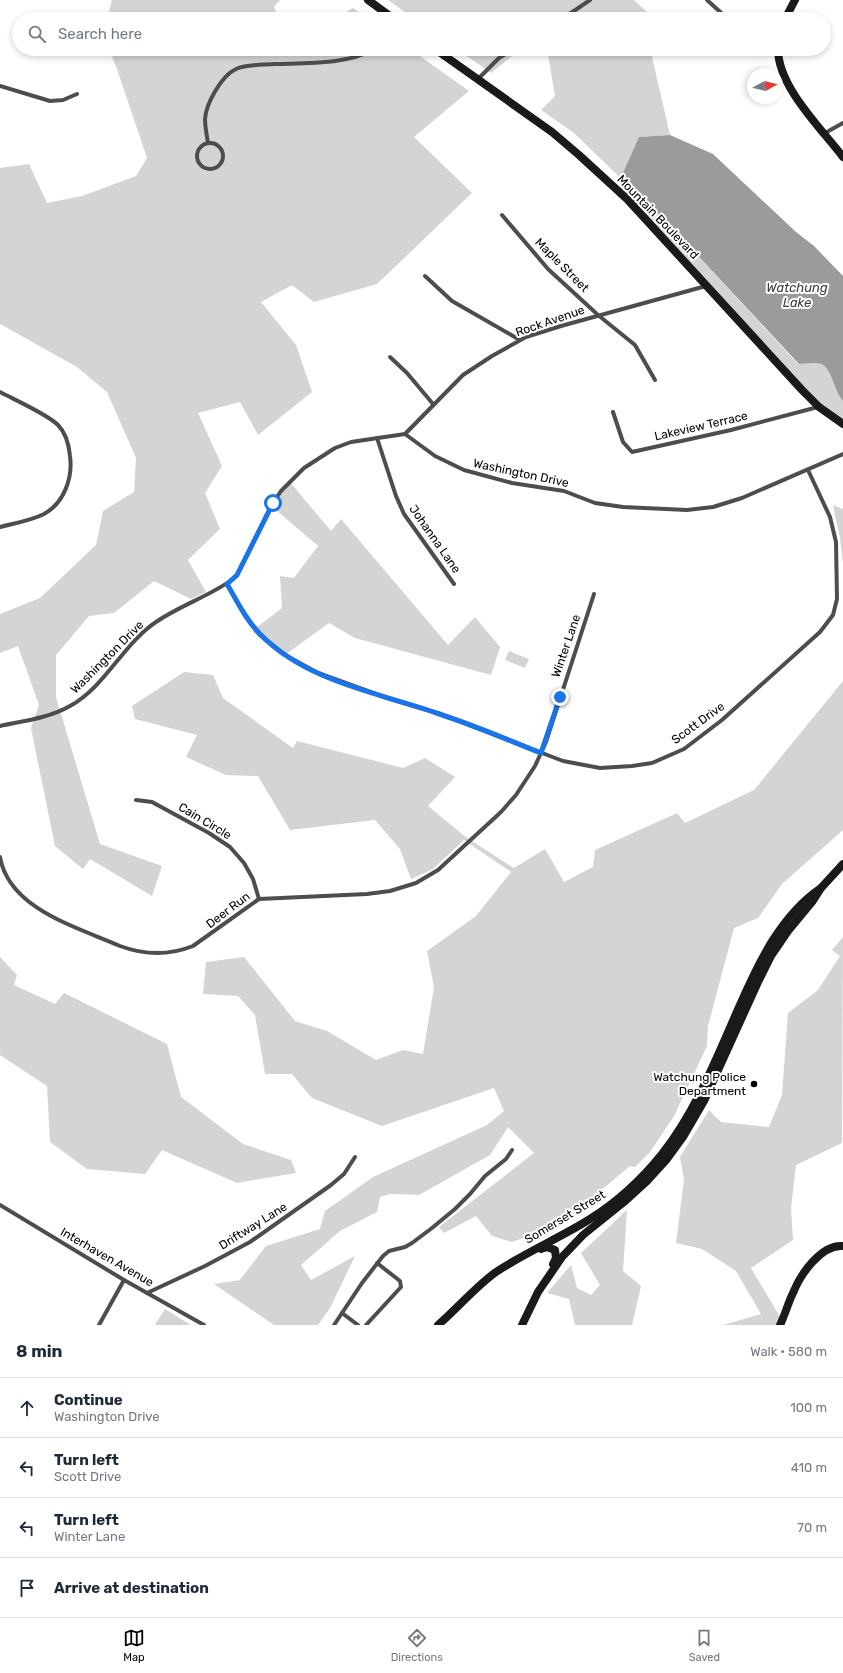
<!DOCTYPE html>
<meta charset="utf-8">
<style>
body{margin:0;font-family:Rubik,sans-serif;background:#f6f6f7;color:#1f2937}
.compass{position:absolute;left:747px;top:68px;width:36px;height:36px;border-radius:50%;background:#fff;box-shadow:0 2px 6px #0003;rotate:82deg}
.stop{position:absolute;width:12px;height:12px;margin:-9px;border:3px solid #1a73e8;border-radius:50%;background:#fff}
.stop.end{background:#1a73e8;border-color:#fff;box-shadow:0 1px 4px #0008}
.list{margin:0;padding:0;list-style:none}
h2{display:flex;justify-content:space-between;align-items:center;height:52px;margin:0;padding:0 16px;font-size:17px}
h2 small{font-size:13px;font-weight:400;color:#747a83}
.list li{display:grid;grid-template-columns:26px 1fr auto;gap:12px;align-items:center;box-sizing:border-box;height:60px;padding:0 16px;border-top:1px solid #e0e1e3}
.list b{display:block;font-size:15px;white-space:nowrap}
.list p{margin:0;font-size:13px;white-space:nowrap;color:#747a83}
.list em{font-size:13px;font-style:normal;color:#747a83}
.icon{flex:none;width:22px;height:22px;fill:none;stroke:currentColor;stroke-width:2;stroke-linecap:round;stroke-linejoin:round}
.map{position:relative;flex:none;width:843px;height:1325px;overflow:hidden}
.search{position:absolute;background:#fff;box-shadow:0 2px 6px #0003;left:12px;right:12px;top:12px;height:44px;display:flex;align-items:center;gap:10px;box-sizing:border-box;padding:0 14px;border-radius:22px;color:#747a83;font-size:15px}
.sheet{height:292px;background:#fff}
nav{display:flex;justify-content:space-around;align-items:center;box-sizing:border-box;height:56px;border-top:1px solid #e0e1e3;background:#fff;font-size:11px;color:#747a83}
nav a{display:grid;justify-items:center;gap:2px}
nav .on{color:#000}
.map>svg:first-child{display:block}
.green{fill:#d4d4d4}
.water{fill:#9b9b9b}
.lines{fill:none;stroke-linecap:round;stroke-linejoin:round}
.street{stroke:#4d4d4d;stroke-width:4}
.secondary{stroke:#1a1a1a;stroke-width:8}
.route{stroke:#1a73e8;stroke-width:5}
.poi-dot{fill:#000;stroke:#fff;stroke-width:1.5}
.labels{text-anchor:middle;stroke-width:4;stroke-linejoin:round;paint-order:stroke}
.street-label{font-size:12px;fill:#000;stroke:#fff}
.poi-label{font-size:12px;fill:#000;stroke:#fff;text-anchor:end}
.water-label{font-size:13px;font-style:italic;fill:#3c3c3c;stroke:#fff}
</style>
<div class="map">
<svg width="843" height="1325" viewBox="0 0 843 1325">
<rect width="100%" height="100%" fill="#fff"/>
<g class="green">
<path d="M112 0H280L274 7 279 19H107Z"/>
<path d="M388 0H634L654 19H415Z"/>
<path d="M353 8 368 19H334Z"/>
<path d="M109 49H410L469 91 414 137 472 193 377 284 314 302 292 285 261 302 296 345 312 392 258 435 240 402 198 413 222 466 205 493 220 529 188 560 206 592 191 599 154 581 114 613 89 616 56 655V697L100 844 162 866 152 896 90 859 83 869 55 846 31 728 39 705 18 646 0 653V614L40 598 96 545 103 511 134 492 136 458 107 392 77 367 0 324V168L29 164 47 203 82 196 136 176 147 158 118 72Z"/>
<path d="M457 49H521L491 73Z"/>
<path d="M547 49H654L652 57 670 135 639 137 635 192 677 233 798 364C805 364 815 362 821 364 832 368 834 392 843 401V424L819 407 627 199 635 192 574 133 541 110 555 96Z"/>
<path d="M289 481 331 531 341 519 448 645 475 617 500 647 491 675 355 638 329 623 282 657 252 631 282 608 280 576 294 578 318 546 268 503Z"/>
<path d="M833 505 843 509V563L840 538Z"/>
<path d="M509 651 529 659 525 668 505 660Z"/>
<path d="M184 672 213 675 223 698 293 748 297 741 403 768 425 758 455 777 428 806 467 838 514 868 545 849 564 882 593 867 595 850 677 813 685 823 754 790 843 681V830L782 884 758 918 734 928 708 1026 707 1046 674 1116 650 1152 635 1167 630 1166 581 1207 542 1231 512 1242 492 1236 476 1216 444 1233 439 1227 534 1153 508 1127 490 1155 419 1195 390 1194 380 1197 377 1212 340 1231 301 1265 311 1280 355 1256 330 1308 318 1325H274L214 1284 240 1280 266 1246 320 1229 325 1211 373 1177 487 1125 504 1111 494 1088 382 1126 312 1098 292 1074H265L255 1015 238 996 203 994 206 962 244 957 295 1021 327 1031 376 1060 403 1050 423 1054 434 987 427 951 476 916 511 872 464 840 433 869 411 879 400 849 375 820 290 830 258 776 226 775 186 757 197 735 135 719 132 706Z"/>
<path d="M843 937 842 1143 796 1165 791 1208 793 1240 751 1268 783 1322 776 1325H723L761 1314 736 1271 702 1249 676 1243 684 1180 680 1157 709 1110 721 1122 769 1127 782 1095 788 1013 818 990 840 956 832 950Z"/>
<path d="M0 957 17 975 14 985 55 1004 64 993 167 1044 181 1097 243 1144 291 1160 296 1173 237 1183 162 1150 145 1174 87 1169 50 1142 47 1086 0 1055Z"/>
<path d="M627 1210 623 1271 641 1286 632 1325H575L569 1299 547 1293 571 1265 577 1288 591 1295 600 1285 581 1253Z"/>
<path d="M165 1309 191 1325H155Z"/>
</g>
<path class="water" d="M670 135 713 154 796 232 814 246 843 276V401C834 392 832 368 821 364 815 362 805 364 799 364L677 233 635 192 623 173 639 137Z"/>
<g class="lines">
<g class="street">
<path d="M707 0 728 19"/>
<path d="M562 19 590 0"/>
<path d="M417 49 436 53"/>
<path d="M762 49 767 52 778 51"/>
<path d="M477 80 499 58 514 49"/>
<path d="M0 86 50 101 63 100 77 94"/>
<path d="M825 133 843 123"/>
<path d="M208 143C207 136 205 127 205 119 206 104 221 76 236 69 247 64 262 65 275 64 309 63 344 65 376 49"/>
<circle cx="210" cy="156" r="13"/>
<path d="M502 215 548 269 598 315 635 345 655 380"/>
<path d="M425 276 452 301 520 340"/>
<path d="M390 357 407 373 433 404"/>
<path d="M0 392C15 400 47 414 58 425 66 433 69 446 70 456 73 478 64 503 44 514 30 521 15 523 0 527"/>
<path d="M613 412 623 442 632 452 731 430 818 407"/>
<path d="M405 434 463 375 492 356 526 337 561 326 706 286"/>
<path d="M377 438 396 496 404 514 454 584"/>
<path d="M227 584 246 617 260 635 285 655 318 673 387 698 441 714 563 761 600 768 632 766 652 763 684 749 722 720 820 632 833 615 837 599 836 542 830 517 808 470"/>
<path d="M0 726C23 721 49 718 70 706 105 687 123 644 156 622 181 605 210 596 233 579L237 575 273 503 281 491 304 468 335 448 351 442 405 434 435 456 464 470 512 483 564 491 595 503 623 507 687 510 713 507 742 498 843 454"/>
<path d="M136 800 152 802 209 833 230 847 244 863 253 879 259 899"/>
<path d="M0 857C9 909 77 927 120 946 144 955 168 956 193 946L259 899 367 894 390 891 416 883 438 870 501 812 516 795 535 766 546 742 594 594"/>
<path d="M0 1205 124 1280 204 1325"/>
<path d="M147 1293 205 1266 250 1242 331 1185 344 1174 355 1157"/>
<path d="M342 1313 358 1325"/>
<path d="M99 1325 124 1280"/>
<path d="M334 1325 362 1283 383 1256 389 1251 405 1247 412 1243 432 1228 455 1209 470 1194 485 1176 506 1159 512 1150"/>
<path d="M366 1325 401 1287 400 1281 377 1263"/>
</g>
<g class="secondary">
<path d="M368 0 394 19"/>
<path d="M785 19 795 0"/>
<path d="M435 49 552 132 579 155 627 199 802 390 819 407 843 424"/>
<path d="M778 49C778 87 821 128 843 157"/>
<path d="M541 1249 547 1247 555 1250 556 1258 553 1264"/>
<path d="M438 1325C458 1308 475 1287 496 1272 526 1252 560 1238 590 1219 617 1202 642 1179 662 1154 697 1110 717 1056 740 1005 759 962 781 915 821 888"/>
<path d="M522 1325 538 1292 562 1257 583 1235 624 1202 647 1181 667 1159 683 1137 704 1101 758 982 771 956 788 931 812 902 821 888 843 864"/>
<path d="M780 1325C785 1315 788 1303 793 1293 800 1275 821 1244 843 1246"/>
</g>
</g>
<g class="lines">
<path class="route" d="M273 503 237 575 227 584C237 601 246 620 260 634 308 683 381 693 442 715 476 726 508 740 541 753L560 697"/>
</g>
<circle class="poi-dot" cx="754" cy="1084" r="4"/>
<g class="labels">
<g class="street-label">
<text transform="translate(658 217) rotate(46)" y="4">Mountain Boulevard</text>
<text transform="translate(562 265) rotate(45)" y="4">Maple Street</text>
<text transform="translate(550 321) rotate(-19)" y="4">Rock Avenue</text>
<text transform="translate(701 426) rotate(-13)" y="4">Lakeview Terrace</text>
<text transform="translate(521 473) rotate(12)" y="4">Washington Drive</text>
<text transform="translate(435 539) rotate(55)" y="4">Johanna Lane</text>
<text transform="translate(566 646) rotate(-71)" y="4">Winter Lane</text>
<text transform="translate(107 657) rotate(-45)" y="4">Washington Drive</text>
<text transform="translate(698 723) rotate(-36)" y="4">Scott Drive</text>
<text transform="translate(205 821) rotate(31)" y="4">Cain Circle</text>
<text transform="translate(228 910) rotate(-37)" y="4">Deer Run</text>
<text transform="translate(565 1217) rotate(-31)" y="4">Somerset Street</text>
<text transform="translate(253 1226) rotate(-32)" y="4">Driftway Lane</text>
<text transform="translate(107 1257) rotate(30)" y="4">Interhaven Avenue</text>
</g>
<g class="poi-label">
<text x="746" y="1081">Watchung Police<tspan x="746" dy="14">Department</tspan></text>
</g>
<g class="water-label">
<text x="797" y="292">Watchung<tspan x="797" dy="15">Lake</tspan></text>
</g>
</g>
</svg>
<svg class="compass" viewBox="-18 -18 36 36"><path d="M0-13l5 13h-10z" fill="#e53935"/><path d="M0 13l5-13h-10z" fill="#747a83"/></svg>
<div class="stop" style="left:273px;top:503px"></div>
<div class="stop end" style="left:560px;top:697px"></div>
<div class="search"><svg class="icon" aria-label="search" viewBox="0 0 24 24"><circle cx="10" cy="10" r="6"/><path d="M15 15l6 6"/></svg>Search here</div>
</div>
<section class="sheet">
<h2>8 min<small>Walk · 580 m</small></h2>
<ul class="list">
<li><svg class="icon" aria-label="ahead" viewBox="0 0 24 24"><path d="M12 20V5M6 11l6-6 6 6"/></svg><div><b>Continue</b><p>Washington Drive</p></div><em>100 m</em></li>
<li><svg class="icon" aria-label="left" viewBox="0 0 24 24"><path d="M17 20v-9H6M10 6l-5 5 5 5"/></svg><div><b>Turn left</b><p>Scott Drive</p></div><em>410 m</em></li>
<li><svg class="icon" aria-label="left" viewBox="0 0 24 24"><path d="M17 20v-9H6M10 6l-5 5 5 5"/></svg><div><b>Turn left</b><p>Winter Lane</p></div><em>70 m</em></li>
<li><svg class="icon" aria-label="arrive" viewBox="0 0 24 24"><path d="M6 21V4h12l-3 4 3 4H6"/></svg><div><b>Arrive at destination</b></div></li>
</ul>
</section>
<nav>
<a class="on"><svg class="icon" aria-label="map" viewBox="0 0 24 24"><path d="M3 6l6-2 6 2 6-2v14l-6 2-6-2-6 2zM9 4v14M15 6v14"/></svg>Map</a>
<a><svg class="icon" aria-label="directions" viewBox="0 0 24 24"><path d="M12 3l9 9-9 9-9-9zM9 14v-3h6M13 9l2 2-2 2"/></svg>Directions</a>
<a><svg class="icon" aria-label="saved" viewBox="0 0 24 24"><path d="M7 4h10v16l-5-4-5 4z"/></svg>Saved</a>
</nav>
